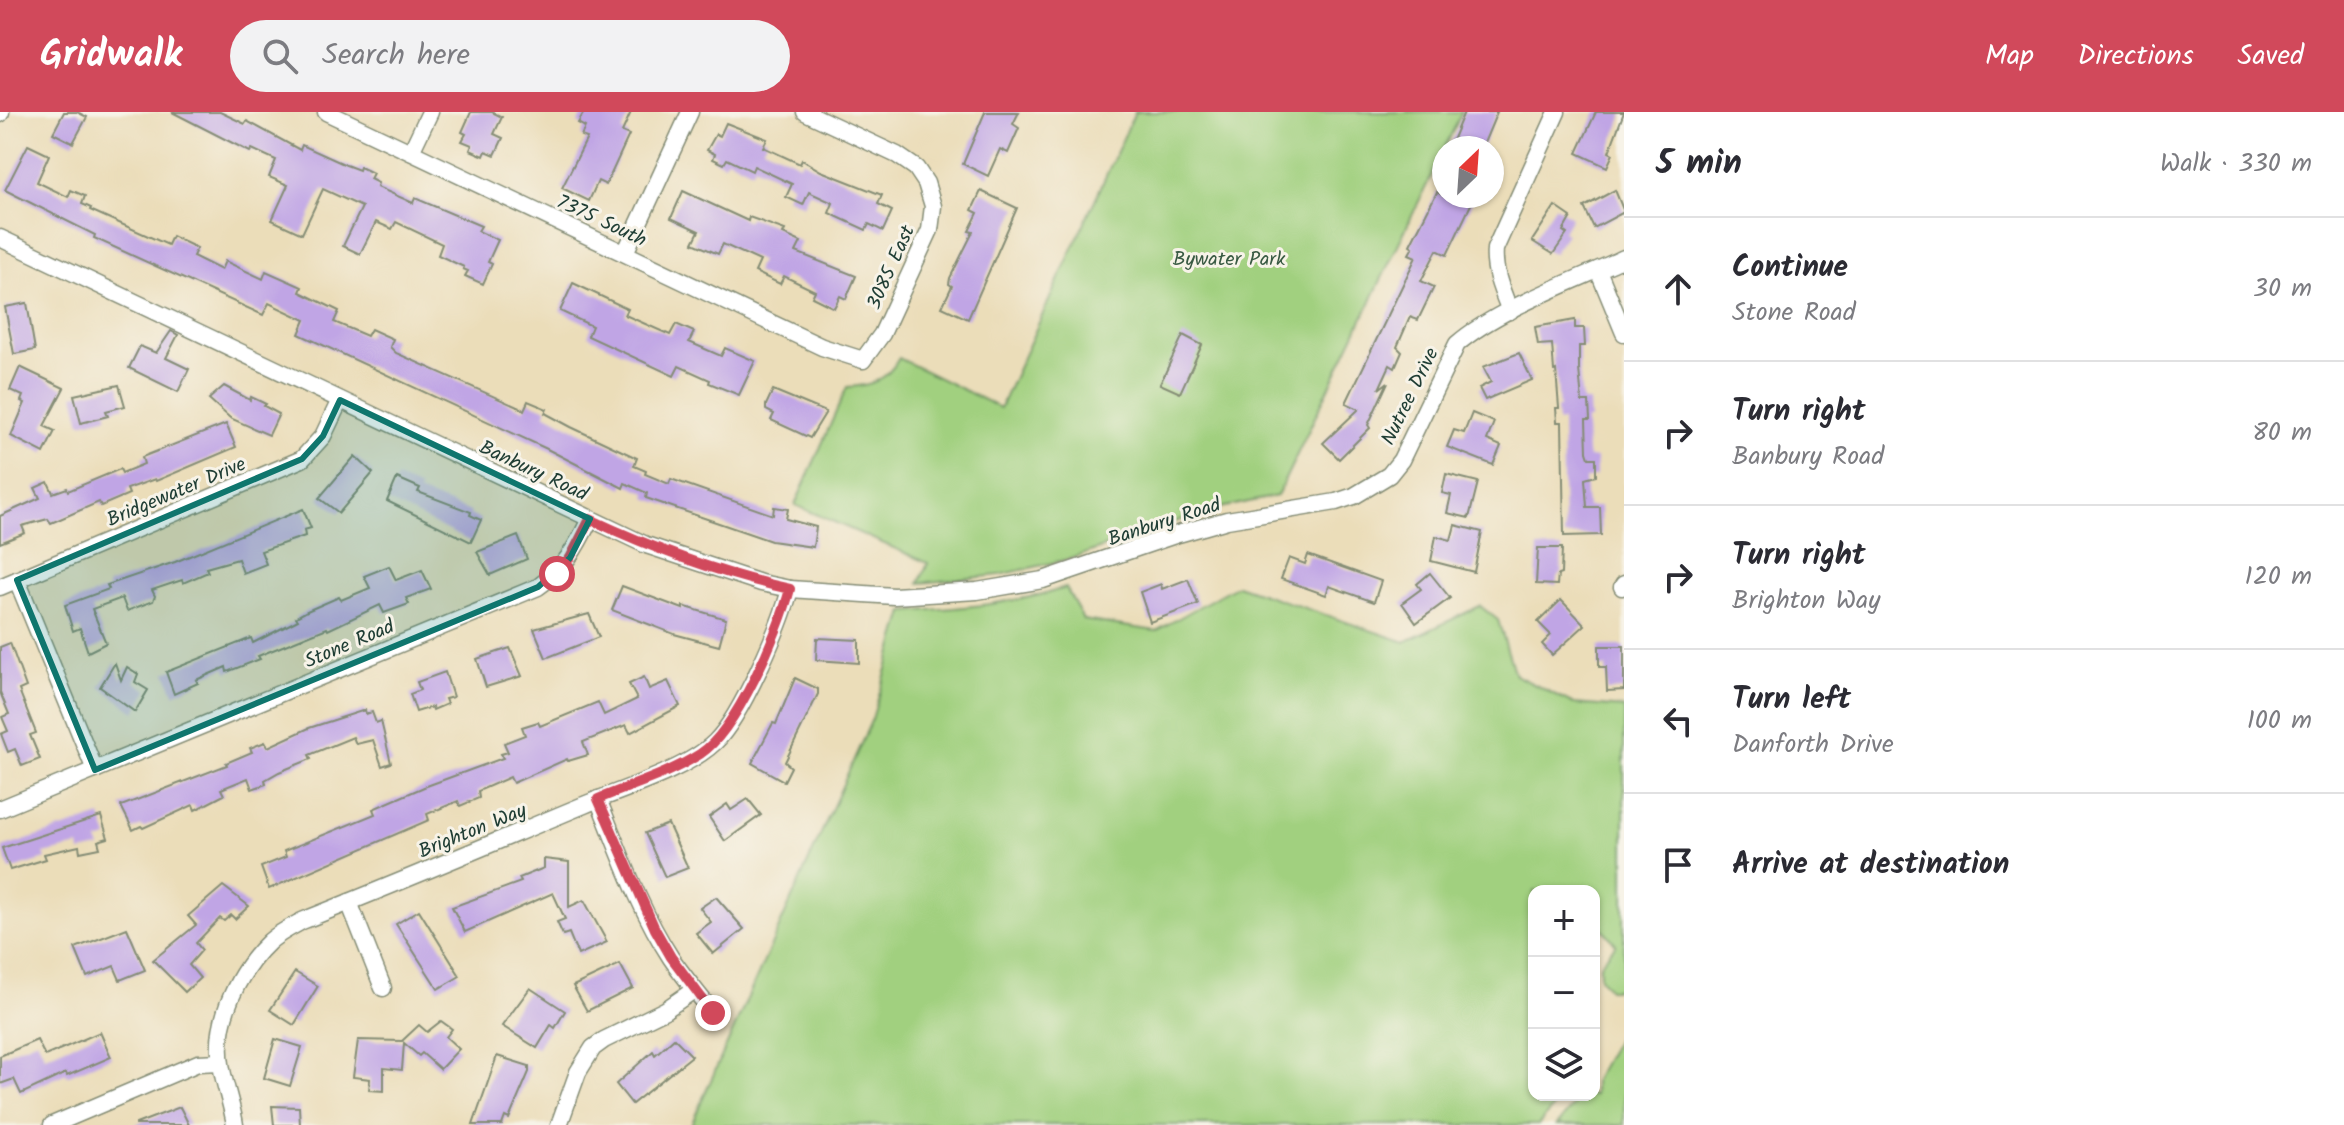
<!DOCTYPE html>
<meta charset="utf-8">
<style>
body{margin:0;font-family:Kalam,sans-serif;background:#f2f2f3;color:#2b2b33}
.controls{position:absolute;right:24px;bottom:24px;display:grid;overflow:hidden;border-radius:16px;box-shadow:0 2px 6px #0004}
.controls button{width:72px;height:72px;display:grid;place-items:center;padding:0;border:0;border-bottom:2px solid #e1e1e2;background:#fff;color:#2b2b33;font:40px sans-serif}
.compass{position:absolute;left:1432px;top:24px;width:72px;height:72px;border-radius:50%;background:#fff;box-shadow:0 2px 6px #0004;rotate:25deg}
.stop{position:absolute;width:24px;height:24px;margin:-18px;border:6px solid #d1495b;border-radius:50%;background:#fff}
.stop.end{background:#d1495b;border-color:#fff;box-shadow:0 2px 8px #0008}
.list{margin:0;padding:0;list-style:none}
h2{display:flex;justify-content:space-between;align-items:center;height:104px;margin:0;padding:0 32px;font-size:34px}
h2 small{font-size:26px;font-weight:400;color:#7c7c81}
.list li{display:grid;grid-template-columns:52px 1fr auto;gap:24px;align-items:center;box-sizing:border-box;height:144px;padding:0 32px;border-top:2px solid #e1e1e2}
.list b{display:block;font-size:30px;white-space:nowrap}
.list p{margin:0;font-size:26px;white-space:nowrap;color:#7c7c81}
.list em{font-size:26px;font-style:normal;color:#7c7c81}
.icon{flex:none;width:44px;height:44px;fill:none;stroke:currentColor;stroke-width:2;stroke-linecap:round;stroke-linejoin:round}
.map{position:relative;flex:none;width:1624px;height:1013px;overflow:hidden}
header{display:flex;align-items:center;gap:48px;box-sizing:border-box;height:112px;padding:0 40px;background:#d1495b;color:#fff}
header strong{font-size:38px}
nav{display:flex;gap:44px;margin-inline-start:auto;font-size:28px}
.search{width:560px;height:72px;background:#f2f2f3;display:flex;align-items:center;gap:20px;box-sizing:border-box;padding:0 28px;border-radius:44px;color:#7c7c81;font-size:30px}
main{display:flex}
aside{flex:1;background:#fff}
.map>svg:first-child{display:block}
.green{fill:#a1d07f;stroke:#60865a;stroke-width:2}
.building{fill:#c0a5e5}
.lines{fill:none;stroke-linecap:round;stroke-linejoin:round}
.street-casing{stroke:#858d76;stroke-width:19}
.street{stroke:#fff;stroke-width:16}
.route{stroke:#d1495b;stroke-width:10}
.marked{fill:#0f766e;fill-opacity:0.2;stroke:#0f766e;stroke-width:6;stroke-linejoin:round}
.labels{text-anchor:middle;stroke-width:6;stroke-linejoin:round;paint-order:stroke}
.street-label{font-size:20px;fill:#1f3d34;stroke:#f7f3e8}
.park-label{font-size:20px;fill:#395a43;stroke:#f7f3e8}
</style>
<header>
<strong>Gridwalk</strong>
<div class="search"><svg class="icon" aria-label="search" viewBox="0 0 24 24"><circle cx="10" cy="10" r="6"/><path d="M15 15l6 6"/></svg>Search here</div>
<nav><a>Map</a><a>Directions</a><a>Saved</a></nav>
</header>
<main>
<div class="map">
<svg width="1624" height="1013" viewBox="0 0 1624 1013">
<rect width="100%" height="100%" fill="#f7f3e8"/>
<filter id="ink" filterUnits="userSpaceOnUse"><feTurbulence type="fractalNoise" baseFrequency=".0125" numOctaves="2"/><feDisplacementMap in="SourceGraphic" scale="16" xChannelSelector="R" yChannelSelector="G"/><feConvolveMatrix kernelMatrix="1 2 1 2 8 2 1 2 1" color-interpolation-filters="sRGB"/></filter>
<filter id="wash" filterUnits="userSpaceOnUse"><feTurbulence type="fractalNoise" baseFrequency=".006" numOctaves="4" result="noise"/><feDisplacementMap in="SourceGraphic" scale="32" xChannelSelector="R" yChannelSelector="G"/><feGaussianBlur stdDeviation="1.8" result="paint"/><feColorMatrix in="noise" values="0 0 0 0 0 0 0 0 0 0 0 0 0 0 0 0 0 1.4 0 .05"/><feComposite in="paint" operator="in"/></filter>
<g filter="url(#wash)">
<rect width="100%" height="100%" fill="#ebddb9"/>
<g class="green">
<path d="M1135 0H1462L1277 384 1206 399 1073 446 1000 463 919 471 928 451 795 393 847 275C871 274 887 268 899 246L1000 296Z"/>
<path d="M1237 473 1405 530 1480 494 1498 508 1515 563 1574 592 1624 596V877H1609L1600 866V852L1616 832 1602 816 1594 825V779H1534V983H1564L1538 1013H691L872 607 904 500C959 496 1013 492 1066 476L1083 508 1156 519Z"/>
<path d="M1624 914V1013H1557L1582 983H1594V968Z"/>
</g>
<g id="blocks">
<g class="building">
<path d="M64 0H77L87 5 73 31 53 21Z"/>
<path d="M172 0H220L245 12 247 9 300 38 302 33 346 53 359 58 360 55 373 61 370 67 378 71 377 75 413 91 415 86 481 114 478 119 498 128 488 150 492 152 483 172 465 164 468 159 463 157 464 155 438 143 442 132 396 110 392 117 376 110 360 142 343 134 362 95 323 77 302 122 272 108 288 73 269 65 276 48 252 37 250 40Z"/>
<path d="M471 0H492L502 5 494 22 503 26 495 43 486 39 484 44 470 38 472 33 462 29 466 22 462 20Z"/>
<path d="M584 0H631L622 20 629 23 606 73 598 69 589 89 562 76 587 26 581 24 585 15 578 11Z"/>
<path d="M985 0H1019L1013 12 1019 16 1008 41 1000 37 988 64 963 52Z"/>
<path d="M1464 0H1497L1482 36H1449Z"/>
<path d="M1596 0H1624L1609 40 1613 42 1607 55 1577 41Z"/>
<path d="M726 11 767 27 763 35 800 52 802 48 821 59 882 83 878 92 892 99 883 119 869 112 866 118 829 101 833 91 809 80 803 93 786 85 792 72 754 54 752 59 727 47 724 52 713 47 715 42 707 38 716 22 720 24Z"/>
<path d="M28 33 49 43 37 70 68 85 71 78 85 84 82 92 91 96 90 98 168 133 172 124 197 136 193 144 221 158 225 149 263 167 266 159 302 175 300 180 339 199 334 210 367 224 371 217 393 227 390 235 396 241 524 298 528 289 547 297 545 301 571 315 637 346 634 354 646 359 645 362 669 372 671 367 773 403 774 395 788 397 786 407 816 415 813 435 771 429 646 386 647 381 625 371 623 376 547 337 299 222 305 208 269 191 263 203 94 126 95 123 5 78Z"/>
<path d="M1615 78 1624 100 1594 116 1584 95Z"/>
<path d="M683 79 748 109 749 105 785 118 783 122 801 130 796 140 856 164 846 187 840 184 834 196 812 185 815 179 784 164 780 172 755 160 760 149 723 132 718 142 693 131 699 119 671 106Z"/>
<path d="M981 79 1017 96 968 207 942 195 952 174 949 172 950 166 973 120 969 119 978 101 972 98Z"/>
<path d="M1437 80 1444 84H1475L1447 143 1437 138 1421 169 1434 175 1418 208 1410 205 1397 235 1402 240 1395 256 1390 253 1379 277 1388 270 1368 313 1370 316 1339 347 1323 331 1359 297 1346 291 1416 145 1409 142 1413 135 1410 133Z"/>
<path d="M1555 94 1571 105 1563 119 1567 122 1553 142 1532 129Z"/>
<path d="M573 171 628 197 625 203 670 223 676 212 694 220 689 230 721 244 725 236 755 249 739 283 709 271 710 268 679 254 674 264 588 224 592 214 560 199Z"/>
<path d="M27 191 35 238 14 242 5 195Z"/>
<path d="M1575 208V216H1584L1585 234H1579V257L1582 290H1589L1590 308H1586L1587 340 1589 346H1596V364L1585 367 1587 395H1600L1601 423 1564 424 1562 310H1557L1556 296H1559L1556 258 1554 259 1552 232 1538 233 1535 215Z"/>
<path d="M171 219 178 223 166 246 189 257 178 280 129 256 140 234 156 241Z"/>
<path d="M1183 223 1202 233 1180 281 1160 272Z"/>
<path d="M1519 241 1532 268 1485 288 1479 276 1491 270 1483 255Z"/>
<path d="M20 255 64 276 44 314 55 319 44 341 11 324 25 291 21 289 23 284 10 278Z"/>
<path d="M119 273 125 294 106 299 108 304 81 311 74 283Z"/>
<path d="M224 274 250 288 251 285 266 292 264 294 279 302 269 323 230 306 209 287Z"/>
<path d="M773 278 826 300 810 326 771 308 774 302 766 298V293Z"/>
<path d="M1472 301 1494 310 1487 328 1501 334 1493 353 1447 335 1454 318 1464 321Z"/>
<path d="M226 312 236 335 156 369 155 367 127 377 129 382 101 394 99 390 51 411 48 407 22 414 25 421 0 431V404L40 386 35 376 48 370 53 381 67 376 68 379 120 357 122 361 144 352 142 345Z"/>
<path d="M355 344 373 361 339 401 319 386Z"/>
<path d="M1446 362 1478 370 1469 406 1447 401 1451 383 1442 381Z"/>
<path d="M397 366 420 376 418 380 471 400 470 403 481 408 471 430 387 389Z"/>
<path d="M303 397 311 416 304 418 305 424 261 439 266 452 243 461 238 447 206 456 208 460 183 471 182 468 152 478 155 484 153 489 127 499 122 486 92 497 106 531 88 540 80 516 73 519 65 493 109 477 107 473 175 450Z"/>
<path d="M1455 413 1482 420 1474 460 1431 449 1436 424 1451 428Z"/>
<path d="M518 424 527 447 490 463 477 440Z"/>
<path d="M1538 436H1562L1561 462 1558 463 1557 473 1536 472Z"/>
<path d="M1308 443 1381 469 1374 490 1329 474 1326 483 1281 467 1289 446 1305 452Z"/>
<path d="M389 454 396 468 422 458 431 477 406 486 409 492 384 501 380 493 328 518 327 516 258 544 260 547 227 560 226 555 196 568 198 571 174 582 166 560 251 526 253 531 298 508 296 505 307 499 339 485 341 488 370 476 364 464Z"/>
<path d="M1430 461 1450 486 1416 511 1402 491 1421 477 1417 472Z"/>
<path d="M1188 467 1198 492 1150 510 1140 480 1161 472 1162 477Z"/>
<path d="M622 474 683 497V494L726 507 719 534 674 522 612 498Z"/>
<path d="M1561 488 1585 513 1552 543 1542 532 1551 523 1538 510Z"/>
<path d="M589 502 599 525 546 546 534 517Z"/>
<path d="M817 526 859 528V551L816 548Z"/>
<path d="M10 531 26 575 19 578 36 621 30 623 40 647 22 654 15 637 8 640 1 622 8 619 2 605 9 602 0 580V535Z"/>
<path d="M1599 534H1624V578L1607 579 1606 555H1599Z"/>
<path d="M510 536 522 564 486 575 477 547Z"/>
<path d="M115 551 121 568 127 555 138 562 135 570 148 578 135 600 100 575Z"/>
<path d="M445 560 453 585 445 587 447 592 433 598 432 595 416 600 410 582 420 578 417 570Z"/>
<path d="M644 565 649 577 668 569 680 594 630 621 626 613 583 630 588 643 568 649 567 647 513 671 510 665 478 679 479 686 460 694 458 689 427 702 429 708 269 777 261 755 286 745 284 739 375 702 373 697 424 675 503 646 501 642 508 640 504 631 525 623 522 615 538 610 540 614 598 590 604 603 637 587 629 572Z"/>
<path d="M795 566 818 577V582L785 650 791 655 784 669 752 651 773 611 776 612Z"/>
<path d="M365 598 366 602 372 600 376 611 381 609 391 651 382 654 373 628 356 632 353 625 309 643 311 647 279 660 265 668 266 672 252 677 248 666 221 677 224 683 195 698 193 693 143 716 141 714 133 718 121 694 227 653 226 651 252 640 250 636 265 630 268 635 309 616Z"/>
<path d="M748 687 761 703 725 729 709 705 727 692 731 698Z"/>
<path d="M101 704 108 726 98 729 100 736 80 740 79 734 44 742 46 747 10 758 2 736Z"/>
<path d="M668 712 688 756 665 765 645 721Z"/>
<path d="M544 747 569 750V795L584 788 607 830 578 843 569 821 563 823 557 810 565 807 553 781 465 820 452 795 521 770 519 766 544 756Z"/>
<path d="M223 774 249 794 235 807 231 803 224 809 220 806 196 831 202 838 189 853 200 866 185 880 153 848 196 813 188 804Z"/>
<path d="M716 785 744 817 713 842 696 821 711 810 700 796Z"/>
<path d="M419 798 460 864 438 877 396 812Z"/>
<path d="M127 816 145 858 120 868 114 854 87 865 75 836Z"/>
<path d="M620 852 633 876 587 899 573 874Z"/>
<path d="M295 860 318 874 294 913 270 898Z"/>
<path d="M530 876 565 899 555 916 551 913 537 936 502 914Z"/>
<path d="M441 909 452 917 446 925 459 937 440 957 422 941 419 944 404 931 402 958 384 956V979L369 978 370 967 353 965 358 928 402 929 419 913 427 920Z"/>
<path d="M100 920 111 945 67 964 66 961 21 982 14 967 0 972V944L37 928 45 944Z"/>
<path d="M674 926 692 944 632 992 616 972 653 939 655 943Z"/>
<path d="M275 927 302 935 290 974 264 966Z"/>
<path d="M497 944 529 954V960L509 1007 505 1005 502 1013H473Z"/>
<path d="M272 994 299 995 300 1013H274Z"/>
<path d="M180 995 189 1013H136V1012Z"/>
</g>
</g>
</g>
<g filter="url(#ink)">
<use href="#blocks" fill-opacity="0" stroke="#858d76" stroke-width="2"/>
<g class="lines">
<g class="street-casing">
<g id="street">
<path d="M326 0 822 235 863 248 882 222 930 118 933 94 926 71 916 56 897 43 805 0"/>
<path d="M0 2 1 0"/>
<path d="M411 40 430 0"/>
<path d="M0 126 646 433 761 471 790 477 894 484 977 479 1043 468 1178 422 1227 408 1336 390 1354 384 1389 363 1401 348 1457 232C1497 197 1575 169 1624 146"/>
<path d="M625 141 690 0"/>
<path d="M1598 158 1624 221"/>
<path d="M1510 199C1502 179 1493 159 1495 137L1557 0"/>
<path d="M17 468 95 658"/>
<path d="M0 475 302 347 323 324 340 288"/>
<path d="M1622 475 1624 472"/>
<path d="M598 687C620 741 639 797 671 846 684 865 699 883 713 901"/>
<path d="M0 697 538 475C564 457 576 436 590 407"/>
<path d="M349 790 383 876"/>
<path d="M52 1013 198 951 220 950"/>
<path d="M235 1013C232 992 224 973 221 952 214 908 239 858 270 829 279 821 291 815 302 809 396 772 490 732 584 693 623 677 686 658 715 630 741 605 781 513 790 477"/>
<path d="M559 1013 578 960 593 936 604 928 665 898 694 878"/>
</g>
</g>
<use href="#street" class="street"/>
</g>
</g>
<g class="lines" filter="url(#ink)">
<path class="route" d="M557 462 570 446 590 407C654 437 720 462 790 477 779 520 736 619 700 642 669 662 631 673 598 687L655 817 671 845 713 901"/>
</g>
<path class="marked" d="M340 288 590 407 570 446 538 475 95 658 17 468 302 347 323 324Z"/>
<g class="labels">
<g class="street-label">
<text transform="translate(602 108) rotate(25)" y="7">7375 South</text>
<text transform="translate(890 155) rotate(-66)" y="7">3085 East</text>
<text transform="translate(1409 284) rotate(-64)" y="7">Nutree Drive</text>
<text transform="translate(534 358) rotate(25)" y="7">Banbury Road</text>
<text transform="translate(176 379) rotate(-23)" y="7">Bridgewater Drive</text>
<text transform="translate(1164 409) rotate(-18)" y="7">Banbury Road</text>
<text transform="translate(349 531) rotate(-23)" y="7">Stone Road</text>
<text transform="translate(472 718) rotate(-22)" y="7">Brighton Way</text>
</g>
<g class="park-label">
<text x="1229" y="153">Bywater Park</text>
</g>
</g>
</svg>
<div class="controls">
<button>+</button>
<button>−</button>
<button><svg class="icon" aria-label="layers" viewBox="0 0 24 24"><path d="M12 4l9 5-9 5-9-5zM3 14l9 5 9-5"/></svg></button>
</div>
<svg class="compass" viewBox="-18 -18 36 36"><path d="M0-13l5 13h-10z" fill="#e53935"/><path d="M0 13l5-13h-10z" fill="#7c7c81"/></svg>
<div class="stop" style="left:557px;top:462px"></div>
<div class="stop end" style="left:713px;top:901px"></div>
</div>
<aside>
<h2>5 min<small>Walk · 330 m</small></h2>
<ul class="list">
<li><svg class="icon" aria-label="ahead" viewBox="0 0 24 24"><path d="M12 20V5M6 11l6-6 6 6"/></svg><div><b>Continue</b><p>Stone Road</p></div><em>30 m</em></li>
<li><svg class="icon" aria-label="right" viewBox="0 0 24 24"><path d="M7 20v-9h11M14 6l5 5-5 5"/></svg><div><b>Turn right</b><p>Banbury Road</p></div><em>80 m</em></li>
<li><svg class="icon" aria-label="right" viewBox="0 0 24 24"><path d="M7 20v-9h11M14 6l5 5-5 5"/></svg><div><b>Turn right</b><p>Brighton Way</p></div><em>120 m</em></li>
<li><svg class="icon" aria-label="left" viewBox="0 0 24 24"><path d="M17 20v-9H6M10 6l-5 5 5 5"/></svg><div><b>Turn left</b><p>Danforth Drive</p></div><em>100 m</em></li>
<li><svg class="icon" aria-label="arrive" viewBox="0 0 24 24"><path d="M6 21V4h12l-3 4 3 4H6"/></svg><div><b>Arrive at destination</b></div></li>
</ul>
</aside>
</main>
